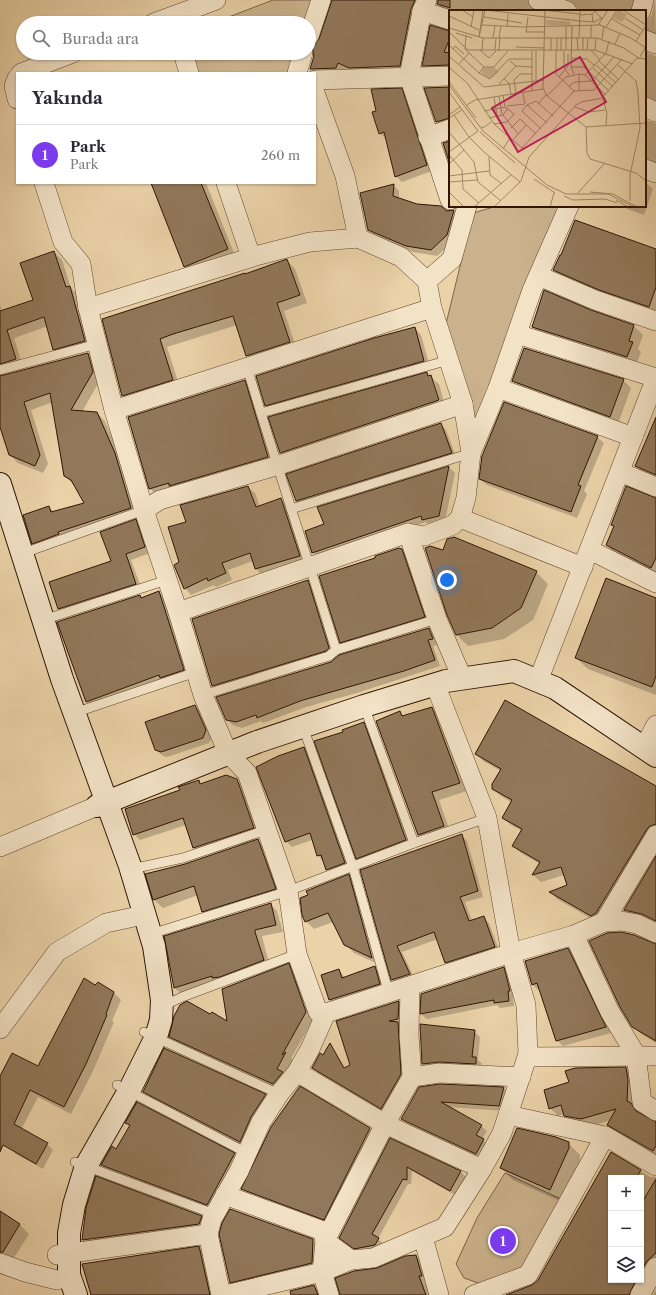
<!DOCTYPE html>
<html lang="tr">
<meta charset="utf-8">
<style>
body{margin:0;font-family:"Libre Caslon Text",serif;background:#f2f2f3;color:#2b2b33}
.controls{position:absolute;right:12px;bottom:12px;display:grid;overflow:hidden;border-radius:0px;box-shadow:0 1px 3px #0004}
.controls button{width:36px;height:36px;display:grid;place-items:center;padding:0;border:0;border-bottom:1px solid #e1e1e2;background:#fff;color:#2b2b33;font:20px sans-serif}
.you{position:absolute;left:447px;top:580px;width:14px;height:14px;margin:-10px;border:3px solid #fff;border-radius:50%;background:#1a73e8;box-shadow:0 0 0 6px #1a73e833}
.badge{display:grid;place-items:center;width:26px;height:26px;border-radius:50%;background:#7c3aed;color:#fff;font-size:13px;font-weight:700}
.pin{position:absolute;translate:-50% -50%;border:2px solid #fff;box-shadow:0 1px 4px #0006}
.list{margin:0;padding:0;list-style:none}
h2{display:flex;justify-content:space-between;align-items:center;height:52px;margin:0;padding:0 16px;font-size:17px}
h2 small{font-size:13px;font-weight:400;color:#7c7c81}
.list li{display:grid;grid-template-columns:26px 1fr auto;gap:12px;align-items:center;box-sizing:border-box;height:60px;padding:0 16px;border-top:1px solid #e1e1e2}
.list b{display:block;font-size:15px;white-space:nowrap}
.list p{margin:0;font-size:13px;white-space:nowrap;color:#7c7c81}
.list em{font-size:13px;font-style:normal;color:#7c7c81}
.icon{flex:none;width:22px;height:22px;fill:none;stroke:currentColor;stroke-width:2;stroke-linecap:round;stroke-linejoin:round}
.map{position:relative;flex:none;width:656px;height:1295px;overflow:hidden}
.search{position:absolute;background:#fff;box-shadow:0 1px 3px #0004;left:16px;top:16px;width:300px;height:44px;display:flex;align-items:center;gap:10px;box-sizing:border-box;padding:0 14px;border-radius:22px;color:#7c7c81;font-size:15px}
.panel{position:absolute;background:#fff;box-shadow:0 1px 3px #0004;left:16px;top:72px;width:300px;height:112px;border-radius:0px}
.map>svg:first-child{display:block}
.green{fill:#cbb28c;stroke:#7d6448}
.shadow{fill:#0003;fill-rule:evenodd}
.building{fill:#91785a;stroke:#2f1605}
.lines{fill:none;stroke-linecap:round;stroke-linejoin:round}
.lane-casing{stroke:#5e452e;stroke-width:10}
.street-casing{stroke:#5e452e;stroke-width:20}
.secondary-casing{stroke:#2f1605;stroke-width:24}
.lane{stroke:#f2e2c6;stroke-width:9}
.street{stroke:#f2e2c6;stroke-width:19}
.secondary{stroke:#f2e2c6;stroke-width:22}
.inset-road{fill:none;stroke:#a08767;stroke-width:1}
.view{fill:#c2185b;fill-opacity:0.15;stroke:#c2185b;stroke-width:2}
.inset-edge{fill:none;stroke:#2f1605;stroke-width:2}
</style>
<div class="map">
<svg width="656" height="1295" viewBox="0 0 656 1295">
<rect width="100%" height="100%" fill="#ebd2a8"/>
<filter id="stains"><feTurbulence type="fractalNoise" baseFrequency=".005" numOctaves="4"/><feColorMatrix values="0 0 0 0 .2 0 0 0 0 .09 0 0 0 0 .02 0 0 0 .5 -.17"/></filter>
<radialGradient id="worn" r=".72"><stop offset=".6" stop-color="#630" stop-opacity="0"/><stop offset="1" stop-color="#630" stop-opacity=".3"/></radialGradient>
<g class="green">
<path d="M273 0H318L309 23H213Z"/>
<path d="M198 53H297L290 72 288 73H193L187 57Z"/>
<path d="M497 206H560L484 421 475 416 444 332 473 213Z"/>
<path d="M505 1173 561 1199 528 1263 513 1275 481 1284 464 1278 456 1264 477 1218Z"/>
</g>
<g class="shadow">
<path d="M332 0H427L407 74 318 76 311 69 332 4Z"/>
<path d="M438 0H538L535 4 536 11 446 12 438 4Z"/>
<path d="M556 0H645L640 11H578V8Z"/>
<path d="M655 0 656 37 645 40V22L652 15Z"/>
<path d="M431 26 450 31V73H431L423 65Z"/>
<path d="M645 52 656 56V105L645 108Z"/>
<path d="M450 87V128L444 130 437 122 426 89Z"/>
<path d="M401 89 407 95 432 171 402 182 396 176 386 139 380 133 378 112Z"/>
<path d="M645 120 656 123V167L645 169Z"/>
<path d="M645 182 653 189 644 215 627 209 624 206H645Z"/>
<path d="M152 183H206L236 258 194 275 185 266Z"/>
<path d="M393 185 399 191V199L417 205 447 212 454 211 460 217 453 242 437 256 413 252 375 236 369 230Z"/>
<path d="M656 251V313L561 277 554 270Z"/>
<path d="M54 252 62 260 71 288 78 295 92 349 61 357 53 349 48 326 14 338 23 367 6 372 1 377 88 354 96 362 100 380 82 412 97 413 105 421 123 461 139 516 41 551 33 543 49 507 54 512 86 503 73 484 65 476 53 402 31 410 48 464 43 473 18 463 10 455 0 424V305L2 311 34 300Z"/>
<path d="M287 260 295 269 307 303 284 311 297 350 255 364 247 356 237 325 167 347 180 388 131 404 123 395 103 320 246 275Z"/>
<path d="M590 311 634 326 643 335 638 349 641 352 636 366 542 336 533 327Z"/>
<path d="M415 328 421 335 430 367 272 412 266 405Z"/>
<path d="M426 374 439 384 446 409 289 461 281 453ZM432 381H434L441 405 439 406Z"/>
<path d="M623 380 631 388 618 424 521 389 513 381Z"/>
<path d="M244 381 251 387 274 463 157 495 150 489 129 418Z"/>
<path d="M656 417V479L643 473 636 466Z"/>
<path d="M440 424 446 430 457 459 302 507 296 501Z"/>
<path d="M597 437 604 443 584 491 587 494 577 518 487 485 480 479Z"/>
<path d="M449 467 455 473 445 521 429 525 426 522 319 558 313 552 325 525 318 508Z"/>
<path d="M248 487 255 493 260 507 281 499 288 506 306 563 262 575 255 568 253 561 228 570 232 580 216 587 214 585 191 595 185 588 180 563 188 523Z"/>
<path d="M656 499V573L613 552 607 545 614 527 612 525Z"/>
<path d="M135 521 141 527 150 553 131 560 142 590 65 614 59 608 112 562Z"/>
<path d="M401 550 407 556 430 622 347 648 341 642Z"/>
<path d="M536 572 548 584 533 620 504 639 468 646 456 634Z"/>
<path d="M307 581 316 590 337 658 428 629 435 635 439 645 433 646 440 666 357 693 306 707 263 723 261 721 242 728 233 725 226 719 336 658 222 694 213 685Z"/>
<path d="M159 592 167 600 191 678 95 709 87 701 140 596 142 598Z"/>
<path d="M656 599V695L588 669 576 658Z"/>
<path d="M195 706 201 712 212 737 209 743 167 757 163 756 156 750Z"/>
<path d="M432 708 440 716 467 791 439 800 451 834 426 843 418 835 377 721 400 712 404 717Z"/>
<path d="M363 724 369 730 412 846 363 864 357 858 344 733Z"/>
<path d="M304 749 310 755 350 869 333 875 318 855 312 840 292 847 286 841Z"/>
<path d="M476 753 656 787V835L599 923 557 899 551 892 568 886 564 875 541 882 533 875 540 864 521 853 514 846 522 831 511 825 503 818 512 803 501 796 493 789 501 771 483 761Z"/>
<path d="M237 780 243 786 260 834 200 854 194 848 186 825 140 840 134 834 181 791 198 782 201 785Z"/>
<path d="M461 835 467 841 483 897 465 902 472 921 483 917 489 923 500 952 452 968 446 962 438 939 402 952 415 980 398 985 392 980 361 871Z"/>
<path d="M258 840 266 849 283 897 211 920 203 911 198 895 163 908 154 900 185 865Z"/>
<path d="M656 858V924L632 917 625 910Z"/>
<path d="M349 875 357 884 380 965 354 953 345 944 333 922 314 929 306 921Z"/>
<path d="M270 904 277 911 283 932 262 936 270 967 182 995 175 988 165 937Z"/>
<path d="M656 945V1043L641 1034 633 1026Z"/>
<path d="M568 949 574 955 611 1033 563 1046 557 1040 540 990H538L532 984Z"/>
<path d="M288 965 296 972 313 1020 291 1058 293 1060 280 1091 178 1044 170 1037 211 1016 229 1022Z"/>
<path d="M375 967 381 973 385 990 336 1006 330 1000 322 975 339 970 345 978Z"/>
<path d="M503 968 509 973 515 996 513 997 514 1006 500 1008 497 1005 427 1019 421 1014 422 995Z"/>
<path d="M98 983 114 993 121 1000 112 1021 114 1022 93 1071 71 1114 38 1097 21 1130 47 1144 53 1150 43 1169 16 1154 10 1148 0 1128V1077L38 1068Z"/>
<path d="M398 1002 403 1007V1024H400L403 1028 405 1080 386 1113 318 1073 313 1068 330 1045 345 1069 352 1066Z"/>
<path d="M421 1025 474 1031 480 1037 478 1060 482 1064 481 1069 429 1070 423 1064Z"/>
<path d="M626 1068 634 1076 635 1088 634 1107 640 1114 656 1123V1156L615 1132 608 1125 611 1120 589 1127 572 1123 564 1114 558 1116 550 1108Z"/>
<path d="M300 1088 370 1129 376 1135 330 1225 249 1196 243 1189Z"/>
<path d="M420 1088H504L509 1094 505 1111 448 1107 481 1126 487 1131 482 1139 489 1146 481 1159 407 1124 402 1119Z"/>
<path d="M144 1091 265 1095 274 1104 249 1151 153 1100Z"/>
<path d="M127 1122 234 1154 244 1164 218 1215 112 1175 102 1165 117 1150 130 1126Z"/>
<path d="M390 1140 461 1172 466 1177 455 1195 412 1171 411 1184H408L378 1239 384 1244 360 1253 345 1243Z"/>
<path d="M568 1143 580 1155V1160L562 1202 513 1180 501 1168Z"/>
<path d="M611 1153 650 1177H656V1268L639 1295H509L532 1286 538 1281ZM611 1178H641V1280H611Z"/>
<path d="M87 1208 201 1217 208 1224 206 1231 89 1247 83 1240Z"/>
<path d="M0 1212 20 1225 29 1234 12 1261 0 1257Z"/>
<path d="M313 1240 318 1245 317 1268 236 1287 231 1282Z"/>
<path d="M199 1247 207 1255 215 1295H91L83 1264Z"/>
<path d="M416 1256 424 1263 430 1295H340L377 1269Z"/>
<path d="M314 1286 322 1295H293Z"/>
<path d="M656 1290V1295H653Z"/>
</g>
<g class="building">
<path d="M332 0H415L411 9 400 66 349 68 338 63 336 68 310 69 314 56 312 47 319 39Z"/>
<path d="M438 0H450V8L437 4Z"/>
<path d="M430 25 450 31V38L444 52 450 53 449 65 422 66Z"/>
<path d="M450 87V118L436 122 424 88Z"/>
<path d="M402 88 427 165 395 177 384 132 379 134 372 112 376 111 371 89Z"/>
<path d="M450 141V165L443 143Z"/>
<path d="M151 183H201L228 249 184 267Z"/>
<path d="M394 184 393 196 417 204 441 206 447 211 454 210 447 235 431 250 406 246 368 230 360 193Z"/>
<path d="M575 220 656 249V287L649 307 599 290 553 270 560 255H561Z"/>
<path d="M54 251 66 287 70 286 85 341 53 350 44 317 7 330 16 359 0 364V311L33 300 20 263Z"/>
<path d="M287 259 300 295 277 303 290 342 246 356 233 316 173 334 160 339 173 380 122 396 102 319 245 273V274Z"/>
<path d="M544 290 591 310 634 325 629 341 633 342 627 357 532 327Z"/>
<path d="M415 327 424 361 265 406 256 376 374 338Z"/>
<path d="M524 348 624 379 610 417 512 381Z"/>
<path d="M88 353 93 372 71 410 97 412 115 453 131 508 58 532 59 534 32 544 23 515 49 506 51 512 84 503 71 480 64 476 50 393 24 402 40 455 35 466 9 455 0 427V376Z"/>
<path d="M427 372 428 376 431 375 439 400 280 453 268 417Z"/>
<path d="M245 380 268 457 169 486V483L149 489 128 417Z"/>
<path d="M504 402 598 436 578 485 581 486 571 512 479 479 482 456Z"/>
<path d="M656 417V475L635 466Z"/>
<path d="M441 423 452 453 296 501 286 474Z"/>
<path d="M449 466 439 516 422 520 421 516 312 553 305 531 324 524 317 507Z"/>
<path d="M248 486 256 507 281 498 300 556 255 569 250 553 222 563 226 573 208 581 207 578 184 589 174 565 179 562 168 527 186 522 180 505Z"/>
<path d="M626 486 656 498V558L651 568 606 545 614 526 611 525Z"/>
<path d="M136 519 145 547 126 554 136 584 58 609 49 582 111 561 100 532Z"/>
<path d="M454 537 537 571 521 608 492 628 456 635 447 615 425 548 430 546 443 550 447 539Z"/>
<path d="M399 548 402 549 425 617 340 643 319 576 375 558V556Z"/>
<path d="M606 578 656 598V676L652 687 575 658Z"/>
<path d="M308 580 329 648 326 651 212 686 192 619Z"/>
<path d="M159 591 184 670 160 678 159 675 86 702 57 622 140 595 141 598Z"/>
<path d="M429 628 433 639 428 640 435 660 404 671 300 701 257 718 256 715 236 722 226 720 216 697 331 662 339 655Z"/>
<path d="M505 700 656 786V824L650 826 647 829 596 913 591 916 549 892 567 885 561 867 532 875 540 862 512 846 522 829 502 818 512 800 492 789V784L501 769 475 754Z"/>
<path d="M195 705 206 730 203 738 161 752 155 750 145 722Z"/>
<path d="M432 707 460 783 432 792 444 826 418 835 376 721 400 711 402 716Z"/>
<path d="M364 722 406 840 356 859 314 741 343 732 342 730Z"/>
<path d="M304 747 345 863 326 870 321 855 317 856 310 833 285 842 256 767 278 756Z"/>
<path d="M226 775 237 779 254 828 193 848 183 818 133 835 125 809 180 790 178 787 199 780 200 784Z"/>
<path d="M462 834 478 891 460 897 469 921 484 916 495 947 445 963 434 932 397 946 410 974 391 980 360 870Z"/>
<path d="M258 839 276 889 202 912 194 886 153 900 145 874 185 864Z"/>
<path d="M656 856V921L642 914 624 910Z"/>
<path d="M349 874 372 958 344 945 328 913 305 922 302 915 300 898 308 895 306 891Z"/>
<path d="M271 903 276 925 255 930V932L264 960 220 977 212 978V976L174 988 164 936Z"/>
<path d="M621 932 634 935 656 944V1041L632 1027 620 1007 589 941 607 933Z"/>
<path d="M568 948 606 1027 556 1041 537 983 532 985 525 961Z"/>
<path d="M289 963 306 1012 282 1055 286 1052 277 1069 283 1072 273 1084 169 1037 174 1016 180 1005 187 1001 210 1014 212 1012 227 1021 222 989Z"/>
<path d="M375 966 380 984 329 1000 321 975 339 969 342 978Z"/>
<path d="M504 967 510 991H508L509 1001 494 1003V1000L420 1014 421 994Z"/>
<path d="M84 978 95 985 98 982 114 992 106 1014 107 1015 86 1064 64 1107 30 1090 14 1124 48 1143 36 1164 3 1145 0 1152V1076L12 1053 38 1066Z"/>
<path d="M399 1001 398 1019 389 1021 398 1022 401 1074 381 1109 312 1068 320 1053 323 1055 330 1043 344 1068 350 1065 336 1021Z"/>
<path d="M420 1024 475 1030 472 1057H476V1064L439 1062 422 1064Z"/>
<path d="M164 1048 266 1094 251 1117 240 1142 143 1092Z"/>
<path d="M626 1067 628 1080 627 1101 631 1103 636 1111 656 1122V1146L653 1151 607 1125 616 1109 581 1119 564 1116 561 1105 549 1109 544 1090 569 1082 565 1071 575 1068Z"/>
<path d="M440 1084 504 1087 499 1106 441 1102 482 1125 476 1135 484 1139 476 1154 401 1119 419 1087Z"/>
<path d="M300 1086 370 1128 324 1220 241 1189 271 1127Z"/>
<path d="M137 1102 235 1153 207 1205 101 1165 112 1146 116 1149 130 1125 125 1123Z"/>
<path d="M517 1128 556 1137 569 1142V1148L550 1190 500 1168Z"/>
<path d="M390 1138 461 1171 450 1191 407 1167V1180L403 1179 372 1234 379 1238 375 1245 354 1249 339 1238Z"/>
<path d="M611 1152 641 1170 636 1178H611V1280H636L629 1295H506L532 1285 538 1280Z"/>
<path d="M96 1176 202 1216 199 1224 82 1240 86 1208Z"/>
<path d="M656 1179V1253L647 1261 641 1271V1204Z"/>
<path d="M230 1209 313 1239 312 1263 230 1283 219 1234 222 1223Z"/>
<path d="M0 1211 20 1224 3 1252H0Z"/>
<path d="M199 1246 210 1295H91L82 1264Z"/>
<path d="M416 1255 422 1276H419L426 1295H340L335 1278 354 1271 377 1268 405 1256Z"/>
<path d="M314 1285 318 1295H291L290 1291Z"/>
</g>
<g class="lines">
<g class="lane-casing">
<g id="lane">
<path d="M247 367C275 462 307 555 336 650"/>
<path d="M0 370 97 344"/>
<path d="M261 413 449 360"/>
<path d="M291 509 471 453"/>
<path d="M21 554 144 510"/>
<path d="M43 620 167 580"/>
<path d="M203 695 329 656 336 650 437 619"/>
<path d="M364 706 414 843"/>
<path d="M74 713 196 672"/>
<path d="M303 727 353 867 389 994"/>
<path d="M131 869 183 858 266 830"/>
<path d="M151 934 288 891 414 843 487 818"/>
<path d="M163 1006 182 997 297 954"/>
<path d="M144 1032 279 1094"/>
<path d="M117 1085 247 1153"/>
<path d="M75 1162 214 1214"/>
</g>
</g>
<g class="street-casing">
<g id="street">
<path d="M427 0 422 11 409 76 450 200"/>
<path d="M538 0 567 11"/>
<path d="M422 11 450 20"/>
<path d="M641 11 644 0"/>
<path d="M154 23 216 0"/>
<path d="M309 36 321 0"/>
<path d="M645 40 656 44"/>
<path d="M183 53 189 73"/>
<path d="M21 73 73 53"/>
<path d="M297 73 303 53"/>
<path d="M17 78 14 86 17 99"/>
<path d="M315 80 450 76"/>
<path d="M645 107 656 112"/>
<path d="M428 137 450 129"/>
<path d="M645 169 656 173"/>
<path d="M44 183 63 242 81 264 88 308 114 410 144 510 178 612 203 695 228 753 247 773 288 891 297 954 318 1012 326 1013 310 1049 297 1072 279 1094 261 1122 239 1171 212 1219 208 1234 221 1295"/>
<path d="M226 183 251 257"/>
<path d="M569 206 532 290 498 388 633 437"/>
<path d="M358 238 401 257 427 281 432 308"/>
<path d="M539 276 595 300 656 321"/>
<path d="M427 281 452 259 467 206"/>
<path d="M88 308 259 255 310 242 358 238 345 176 315 93"/>
<path d="M517 334 656 378"/>
<path d="M114 410 432 308 463 404 471 453 466 498 460 518 453 525 424 536 408 533 178 612"/>
<path d="M471 453 498 388"/>
<path d="M620 472 656 487"/>
<path d="M144 510 160 500 276 466 463 404"/>
<path d="M460 518 583 567"/>
<path d="M408 533 437 619 462 678"/>
<path d="M590 550 656 583"/>
<path d="M538 681 656 378"/>
<path d="M644 748 656 725"/>
<path d="M0 847 97 806"/>
<path d="M604 922 656 835"/>
<path d="M574 935 610 1012 636 1055 642 1102 656 1111"/>
<path d="M326 1013 511 953 574 935 604 922 622 921 637 924 656 933"/>
<path d="M0 1029 57 952 106 923 134 917"/>
<path d="M527 1057 656 1056"/>
<path d="M297 1072 385 1124 482 1169"/>
<path d="M412 1077 439 1073 521 1077"/>
<path d="M508 1115 605 1136 656 1166"/>
<path d="M225 1195 323 1231 325 1241 351 1260"/>
<path d="M423 1237 439 1295"/>
<path d="M57 1255 208 1234"/>
<path d="M0 1263 25 1272 57 1280"/>
<path d="M225 1295 322 1272 351 1260 373 1258 445 1227 482 1169 502 1133 528 1054 526 1005 511 953 487 818 435 684"/>
<path d="M329 1295 322 1272 325 1241 385 1124 412 1077 409 1035 410 986"/>
<path d="M474 1295 528 1275 605 1136"/>
<path d="M640 1295 656 1267"/>
</g>
</g>
<g class="secondary-casing">
<g id="secondary">
<path d="M0 484 62 679 130 866 154 946 162 1000 161 1020 156 1037 129 1091 86 1166 74 1205 69 1233V1275L76 1295"/>
<path d="M97 806 257 742 364 706 446 681 514 671 555 688 656 756"/>
</g>
</g>
<use href="#lane" class="lane"/>
<use href="#street" class="street"/>
<use href="#secondary" class="secondary"/>
</g>
<g transform="translate(449 10)">
<rect width="197" height="197" fill="#ebd2a8"/>
<path d="M169 0 178 4 173 12 164 8ZM97 10 120 11 122 15H97ZM44 57 50 61 44 67 40 68 32 63 34 58Z" fill="#cbb28c"/>
<path class="inset-road" d="M13 0 24 7M36 0 131 11 146 12 152 8M94 0 131 4M96 0 94 78 98 86 137 117 197 113M145 0 153 9M174 0 197 15M131 5 143 4M0 6 30 20M35 7 73 13M79 7 77 22H95M176 8 194 20M163 9 191 25M144 12 143 4 147 0M33 15 73 17 151 15 182 28 197 38M149 15 159 0M117 16V40M123 16 122 57 125 64M22 17 25 0M58 17 59 4M157 17 168 0M0 18 34 28H148L175 38 191 49M0 22 19 40H146L184 54M7 23 23 28M17 25 16 39 35 57H45L59 41M30 27 36 0M30 27 34 0M128 27 129 40M130 27 131 0M134 27V40M44 28 46 16M50 28 52 16M142 28V15M153 29 155 16M187 31 197 16M166 34 171 23M0 35 30 63 35 57M67 37 95 38M4 39 6 36 15 44M31 40 40 48 47 41M33 40 34 28M46 40 47 28M138 40 139 28M142 40 151 50M146 40 147 28M50 41 51 28M83 41V81M87 41V70M102 41V28M107 41V64L125 81M108 41V28M112 41V28M115 41V57L120 65M0 46 35 77 95 70M191 47 197 36M122 48 138 49 146 56M61 51 67 56 83 57M150 51 170 70M9 55 20 43M147 55 167 73M169 55 187 71 189 83 191 118 181 165V191M0 57 19 74 45 114 73 138 125 81 145 80 173 49M122 57H135L160 81M144 58 164 77M30 63 41 69 60 49H83M130 64V80M136 65 157 43 160 31M110 67 119 56V44M55 69 60 73 62 84M0 72 27 108M50 74 67 56M0 75 34 121 98 175 117 184H159L185 197M120 76 126 72 143 71 165 47M0 82 29 121 0 142M67 83 65 70 71 64H83M50 86 53 105M98 86 117 67 130 64 136 65 157 85M45 87 48 106M154 89 158 103 157 115M89 94 97 85M18 95 26 90 94 79M78 95 98 113M58 96 76 94 74 83M126 97 140 102 156 100M35 101 56 97M0 105 11 97M5 105 20 127 35 142 71 172M54 105 69 124M0 108 13 100M40 108 54 105 59 98M45 114 58 112 65 104 56 97 54 85M32 116 34 118 42 112M137 117 138 143 141 149 187 163 197 171M62 118 71 109 87 124M92 119 73 101 78 95 87 91 104 106M0 122 25 152 29 172 52 191M31 122 66 153M64 130 77 115M54 139 61 128M0 145 13 160 14 179 30 193M40 147 41 165 53 174M0 154 15 140M0 166 40 161M85 169 106 183M0 172 28 170M0 182 15 197M141 182 164 184 188 197M129 183 155 154M115 186 124 190 156 189 168 193M167 190 179 197M25 197 62 165M45 197 72 171 80 147 126 96 132 92 153 88 188 48 197 49M101 197 105 183"/>
<path class="view" d="M131 47 157 92 69 142 43 98Z"/>
<rect width="197" height="197" class="inset-edge"/>
</g>
<rect width="100%" height="100%" filter="url(#stains)"/>
<rect width="100%" height="100%" fill="url(#worn)"/>
</svg>
<div class="controls">
<button>+</button>
<button>−</button>
<button><svg class="icon" aria-label="layers" viewBox="0 0 24 24"><path d="M12 4l9 5-9 5-9-5zM3 14l9 5 9-5"/></svg></button>
</div>
<div class="you"></div>
<div class="pin badge" style="left:503px;top:1241px">1</div>
<div class="search"><svg class="icon" aria-label="search" viewBox="0 0 24 24"><circle cx="10" cy="10" r="6"/><path d="M15 15l6 6"/></svg>Burada ara</div>
<section class="panel">
<h2>Yakında<small></small></h2>
<ul class="list">
<li><span class="badge">1</span><div><b>Park</b><p>Park</p></div><em>260 m</em></li>
</ul>
</section>
</div>
